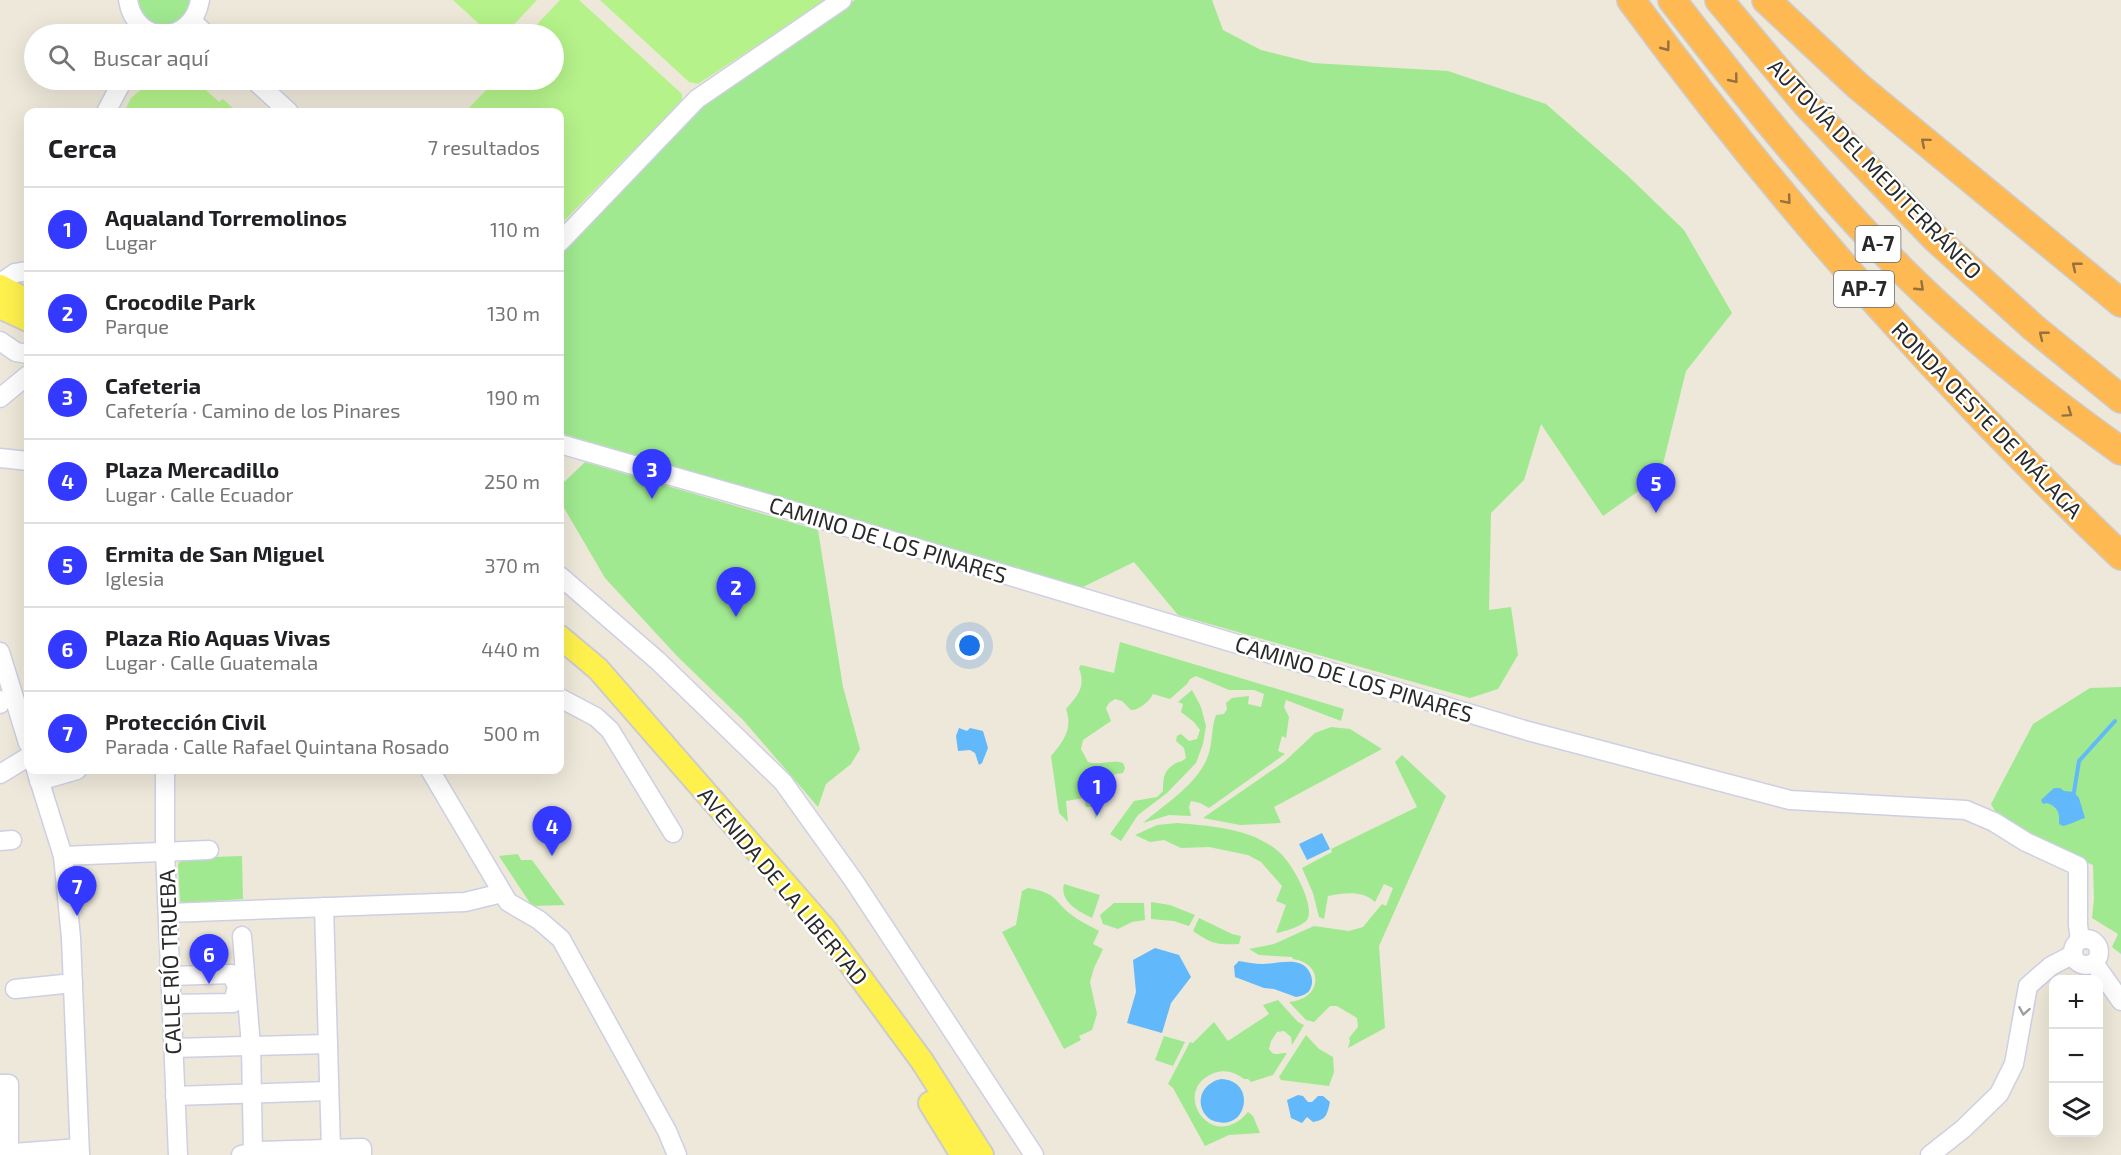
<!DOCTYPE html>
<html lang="es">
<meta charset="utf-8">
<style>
body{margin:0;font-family:"Exo 2",sans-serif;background:#f2f2f2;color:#202124}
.controls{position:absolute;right:18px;bottom:18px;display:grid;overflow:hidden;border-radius:12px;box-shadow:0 6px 24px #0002}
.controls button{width:54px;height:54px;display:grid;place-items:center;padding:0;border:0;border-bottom:2px solid #e0e0e0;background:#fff;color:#202124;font:30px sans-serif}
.you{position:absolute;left:970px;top:646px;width:21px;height:21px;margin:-15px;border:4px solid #fff;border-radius:50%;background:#1a73e8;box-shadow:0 0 0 9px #1a73e833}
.badge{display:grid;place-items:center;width:39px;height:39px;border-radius:50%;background:#3439ff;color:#fff;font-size:20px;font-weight:700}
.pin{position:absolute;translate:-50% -50px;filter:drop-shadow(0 2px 3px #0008)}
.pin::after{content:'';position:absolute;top:32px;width:21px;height:18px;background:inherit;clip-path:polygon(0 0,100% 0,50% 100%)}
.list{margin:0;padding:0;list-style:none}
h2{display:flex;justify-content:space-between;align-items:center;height:78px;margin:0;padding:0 24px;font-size:26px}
h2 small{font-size:20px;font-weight:400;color:#757577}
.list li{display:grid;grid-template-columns:39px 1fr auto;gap:18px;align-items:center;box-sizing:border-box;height:84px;padding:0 24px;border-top:2px solid #e0e0e0}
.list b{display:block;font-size:22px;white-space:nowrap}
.list p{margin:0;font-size:20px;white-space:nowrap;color:#757577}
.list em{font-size:20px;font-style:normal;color:#757577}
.icon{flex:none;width:33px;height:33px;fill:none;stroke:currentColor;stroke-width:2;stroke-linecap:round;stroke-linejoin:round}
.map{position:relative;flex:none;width:2121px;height:1155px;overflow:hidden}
.search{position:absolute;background:#fff;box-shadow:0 6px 24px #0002;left:24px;top:24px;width:540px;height:66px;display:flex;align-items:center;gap:15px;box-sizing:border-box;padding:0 21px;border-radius:33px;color:#757577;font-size:22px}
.panel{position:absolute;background:#fff;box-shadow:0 6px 24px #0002;left:24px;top:108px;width:540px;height:666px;border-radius:12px}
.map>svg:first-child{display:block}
.green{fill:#a0e990}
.pitch{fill:#b5f28a}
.water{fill:#61b8fa}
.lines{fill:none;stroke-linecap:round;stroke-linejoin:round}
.stream{stroke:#61b8fa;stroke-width:4}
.minor-casing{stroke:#cecfe4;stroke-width:21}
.major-casing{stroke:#ccc;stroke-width:26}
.highway-casing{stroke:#ccc;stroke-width:30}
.minor{stroke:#fff;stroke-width:18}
.major{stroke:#fef14d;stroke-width:22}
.highway{stroke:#ffb952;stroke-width:27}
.oneway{stroke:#94713e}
.oneway2{stroke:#9f9f9f}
.labels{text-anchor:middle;stroke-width:5;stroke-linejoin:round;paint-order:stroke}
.shield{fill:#fff;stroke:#696969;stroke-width:1.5}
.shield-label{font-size:21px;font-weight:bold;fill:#292929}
.street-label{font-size:22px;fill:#292929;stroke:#fff}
</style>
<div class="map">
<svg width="2121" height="1155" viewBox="0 0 2121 1155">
<rect width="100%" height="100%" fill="#ede8d9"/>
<g class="green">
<path d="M135 0H191C188 19 165 36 147 21 142 17 138 6 135 0Z"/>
<path d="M855 0H1212L1223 30 1261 50 1313 63 1448 71 1546 104 1628 176 1684 230 1732 313 1686 371 1660 476 1603 516 1541 424 1524 480 1491 513 1489 610 1511 607 1518 655 1498 689 1470 698 1178 615 1134 562 1081 588 560 433V250L697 105Z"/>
<path d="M585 462 818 530 843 687 860 749 851 764 826 784 818 807 743 720 677 656 605 578 560 501V486Z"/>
<path d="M1120 642 1344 709 1341 721 1286 700 1284 707 1289 717 1286 738 1282 736 1278 751 1285 754 1209 808 1200 803 1191 801 1189 807 1191 816 1169 815 1143 823C1165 804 1198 784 1208 756 1213 742 1211 728 1216 715L1224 714 1227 709 1226 703 1232 698 1249 696 1248 704 1261 707 1264 694 1254 690H1229L1196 676 1190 679 1187 684 1170 699 1153 694C1149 702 1139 710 1131 710L1122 701 1115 699 1109 703 1106 708 1111 721 1083 740 1081 749 1088 762C1100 766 1111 759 1123 763L1125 768 1123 773C1086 777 1116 795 1095 819L1094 807H1086L1084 798 1066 801 1068 822 1059 813 1051 756C1064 741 1073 728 1066 709 1078 695 1086 687 1079 668L1081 665 1114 673Z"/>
<path d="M2121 687V954L2112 947 2118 934 2092 918 2094 899 2093 865C2060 851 2007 837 1991 804L2033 724 2090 688Z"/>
<path d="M1192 690 1201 707 1206 726 1203 744 1196 763 1167 793 1138 815 1121 841 1110 834 1134 801 1157 797 1163 791C1163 781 1163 771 1173 765 1178 761 1181 763 1186 758L1184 748 1176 741 1177 736 1181 734 1189 741 1197 739 1200 730 1194 722 1181 712 1183 704 1178 702Z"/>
<path d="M1331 727 1350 729 1382 749 1274 807 1281 823 1240 825 1203 818 1284 762 1315 733Z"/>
<path d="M1402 755 1446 796 1379 946 1385 1028 1348 1048 1350 1041 1349 1038 1358 1027 1357 1018 1337 1006H1330L1314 1022 1306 1020 1289 1002C1323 999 1324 963 1293 959L1292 957 1259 955 1249 949 1274 944 1314 926 1349 931 1363 927 1382 904 1386 906 1393 888 1384 884 1375 902C1362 890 1344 893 1328 896L1324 919 1319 917 1313 893 1302 868 1332 852 1331 849 1417 807 1395 762Z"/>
<path d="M1177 823C1210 826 1252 828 1279 852 1291 862 1314 902 1308 918 1305 926 1283 932 1276 933L1286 905 1276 901 1282 886 1261 862 1248 855 1209 847 1181 848 1164 840 1150 842 1135 835 1157 825Z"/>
<path d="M518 854 521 860H532L565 905 532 906 499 856Z"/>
<path d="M242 856 243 899 183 903 180 901 178 864 184 858Z"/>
<path d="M1064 884 1100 895 1092 918C1079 912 1059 901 1064 884Z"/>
<path d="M1028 888C1058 893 1053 901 1073 916 1081 922 1091 926 1099 931L1093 944 1103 949 1094 968 1090 982 1097 1014 1092 1030 1079 1036 1081 1040 1064 1049 1002 932 1016 925 1022 891Z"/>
<path d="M1151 902 1170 905 1195 915 1189 926 1174 921 1151 919Z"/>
<path d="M1114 903H1144L1145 920 1132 922 1118 929 1103 924 1100 915Z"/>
<path d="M1199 918 1232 934 1241 936 1239 944C1217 945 1212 944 1193 931Z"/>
<path d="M1278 1000 1298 1022 1304 1025 1292 1045 1291 1037 1284 1031 1277 1032 1271 1041 1269 1049C1275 1058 1279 1052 1287 1053L1273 1075 1251 1082 1248 1079H1244C1235 1072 1225 1069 1214 1073 1169 1090 1212 1155 1248 1112L1253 1116 1260 1133 1229 1135 1205 1146 1173 1088 1168 1084 1190 1042 1193 1043 1214 1022 1228 1041 1269 1014 1263 1005Z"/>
<path d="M1306 1035 1319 1049 1333 1057 1334 1072 1329 1086 1281 1080 1279 1077Z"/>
<path d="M1164 1036 1185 1042 1173 1066 1155 1060Z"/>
</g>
<g class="pitch">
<path d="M453 0H537L505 34H490Z"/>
<path d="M560 0H579L682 94V101L560 225V112H465L492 84 488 80H554V34H528Z"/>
<path d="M600 0H826L698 84 689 82Z"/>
<path d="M152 80H195L219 102 223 99 237 112H124L131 98Z"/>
</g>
<g class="water">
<path d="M959 728 967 731 970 728 983 731 988 748 982 763 979 765 975 753 970 750 958 751 956 736Z"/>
<path d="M2054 788H2060L2064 791 2074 792 2079 798 2085 818C2076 821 2071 824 2063 826L2059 824C2060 813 2058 807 2047 803L2043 804 2041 800Z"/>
<path d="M1322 833 1330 849 1307 860 1299 844Z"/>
<path d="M1155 948 1179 955 1191 977 1171 1003 1162 1033 1127 1023 1136 992 1133 960Z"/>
<path d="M1239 961C1247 962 1255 964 1262 964 1278 964 1302 955 1310 973 1312 977 1313 983 1311 987 1309 994 1302 996 1296 997L1274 989 1264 988 1235 977 1234 966Z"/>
<path d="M1221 1079C1256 1080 1248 1129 1218 1122 1211 1121 1206 1117 1203 1111 1196 1096 1206 1082 1221 1079Z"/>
<path d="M1298 1095 1303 1096 1308 1102H1312L1318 1096H1323L1330 1102C1327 1115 1326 1120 1313 1122L1307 1117 1302 1123 1291 1118 1287 1100Z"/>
</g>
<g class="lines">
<path class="stream" d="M2074 792 2079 761 2115 721"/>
<g class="minor-casing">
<g id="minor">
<path d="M128 0C135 46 192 46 200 0"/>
<path d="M192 21 206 34"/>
<path d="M254 80 289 112"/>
<path d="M106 112 123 80"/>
<path d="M560 242 697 99 842 0"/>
<path d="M0 283 15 273 28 271"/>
<path d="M0 341 16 352 28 354"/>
<path d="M0 398 28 375"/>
<path d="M560 444 773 505 1528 731 1790 800 1966 810 1994 822 2026 842 2078 866V925L2080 940"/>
<path d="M0 458 28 461"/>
<path d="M560 576 658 661 783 782 854 881 1034 1155"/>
<path d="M0 652 28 743"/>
<path d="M560 698 596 717 610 730 673 833"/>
<path d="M0 700V704"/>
<path d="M36 770 63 856 71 938 80 1155"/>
<path d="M165 770V851L178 1155"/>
<path d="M430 770 508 902 539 920 561 939 667 1131 677 1155"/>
<path d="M0 774 28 757"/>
<path d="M39 781 77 770"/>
<path d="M0 841 12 840"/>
<path d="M63 856 209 850"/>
<path d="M324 907 331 1149"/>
<path d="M168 913 465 902 502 893"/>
<path d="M242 936 251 1046 253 1152"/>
<circle cx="2086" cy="952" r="13"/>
<path d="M2094 963 2121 1001"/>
<path d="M171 976 231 974 237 986 233 1003 172 1004"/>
<path d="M15 989 73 983"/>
<path d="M173 1048 328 1044"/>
<path d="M0 1084H9V1154"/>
<path d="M175 1096 329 1091"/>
<path d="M0 1154 79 1148"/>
<path d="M241 1155 260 1151 362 1148V1155"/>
<path d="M1930 1155 1963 1129 1999 1094 2014 1064 2028 986 2051 966 2072 955"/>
</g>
</g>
<g class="major-casing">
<g id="major">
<path d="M0 286 28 301"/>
<path d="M0 307 28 320"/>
<path d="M560 637 598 669 824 928 922 1061 982 1155"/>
<path d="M930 1103 962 1155"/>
</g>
</g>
<g class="highway-casing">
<g id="highway">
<path d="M1631 0C1778 200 1942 385 2121 556"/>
<path d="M1672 0C1747 97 1823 193 1911 279 1976 343 2047 398 2121 451"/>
<path d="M1719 0 1806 104 1936 239 2034 328 2121 399"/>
<path d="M1766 0 1858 86 2121 303"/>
</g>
</g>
<use href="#minor" class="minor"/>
<use href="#major" class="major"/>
<use href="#highway" class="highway"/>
</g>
<defs><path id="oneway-chevron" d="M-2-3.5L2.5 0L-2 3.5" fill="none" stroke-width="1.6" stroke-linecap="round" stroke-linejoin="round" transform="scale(1.5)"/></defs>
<g class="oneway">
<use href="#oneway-chevron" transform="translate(1666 47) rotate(53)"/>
<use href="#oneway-chevron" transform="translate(1734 79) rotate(51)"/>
<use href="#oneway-chevron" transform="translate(1925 142) rotate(-140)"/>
<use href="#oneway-chevron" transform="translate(1787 200) rotate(50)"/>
<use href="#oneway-chevron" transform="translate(2076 266) rotate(-141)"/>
<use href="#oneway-chevron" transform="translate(1920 287) rotate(43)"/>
<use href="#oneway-chevron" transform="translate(2043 335) rotate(-141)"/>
<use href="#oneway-chevron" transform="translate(2068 413) rotate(35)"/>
</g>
<use class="oneway2" href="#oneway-chevron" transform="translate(2024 1011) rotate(100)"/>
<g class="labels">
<g class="shield">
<rect x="1855.5" y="226" width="45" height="36" rx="4.5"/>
<rect x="1834" y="271" width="60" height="36" rx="4.5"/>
</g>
<g class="shield-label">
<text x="1878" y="251">A-7</text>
<text x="1864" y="296">AP-7</text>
</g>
<g class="street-label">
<text transform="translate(1875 169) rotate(46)" y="8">AUTOVÍA DEL MEDITERRÁNEO</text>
<text transform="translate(1987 420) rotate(46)" y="8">RONDA OESTE DE MÁLAGA</text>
<text transform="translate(888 540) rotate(17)" y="8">CAMINO DE LOS PINARES</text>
<text transform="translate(1354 679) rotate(17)" y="8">CAMINO DE LOS PINARES</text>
<text transform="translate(783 886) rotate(50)" y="8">AVENIDA DE LA LIBERTAD</text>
<text transform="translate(170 962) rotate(-92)" y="8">CALLE RÍO TRUEBA</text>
</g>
</g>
</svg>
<div class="controls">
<button>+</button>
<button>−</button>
<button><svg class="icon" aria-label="layers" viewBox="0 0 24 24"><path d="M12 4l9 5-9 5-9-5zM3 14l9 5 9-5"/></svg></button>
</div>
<div class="you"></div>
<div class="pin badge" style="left:1097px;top:816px">1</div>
<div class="pin badge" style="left:736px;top:617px">2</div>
<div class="pin badge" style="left:652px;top:499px">3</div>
<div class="pin badge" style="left:552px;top:856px">4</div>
<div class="pin badge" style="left:1656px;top:513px">5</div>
<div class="pin badge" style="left:209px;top:984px">6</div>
<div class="pin badge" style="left:77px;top:916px">7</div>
<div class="search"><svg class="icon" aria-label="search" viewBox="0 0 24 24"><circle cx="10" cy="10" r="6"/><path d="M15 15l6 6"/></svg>Buscar aquí</div>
<section class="panel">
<h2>Cerca<small>7 resultados</small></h2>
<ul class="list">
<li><span class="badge">1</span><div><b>Aqualand Torremolinos</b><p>Lugar</p></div><em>110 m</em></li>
<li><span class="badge">2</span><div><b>Crocodile Park</b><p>Parque</p></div><em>130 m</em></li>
<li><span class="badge">3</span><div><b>Cafeteria</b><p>Cafetería · Camino de los Pinares</p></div><em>190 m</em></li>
<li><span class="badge">4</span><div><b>Plaza Mercadillo</b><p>Lugar · Calle Ecuador</p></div><em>250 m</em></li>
<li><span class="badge">5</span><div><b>Ermita de San Miguel</b><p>Iglesia</p></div><em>370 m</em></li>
<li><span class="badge">6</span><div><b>Plaza Rio Aquas Vivas</b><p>Lugar · Calle Guatemala</p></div><em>440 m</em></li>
<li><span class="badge">7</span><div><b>Protección Civil</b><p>Parada · Calle Rafael Quintana Rosado</p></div><em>500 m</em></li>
</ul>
</section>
</div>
